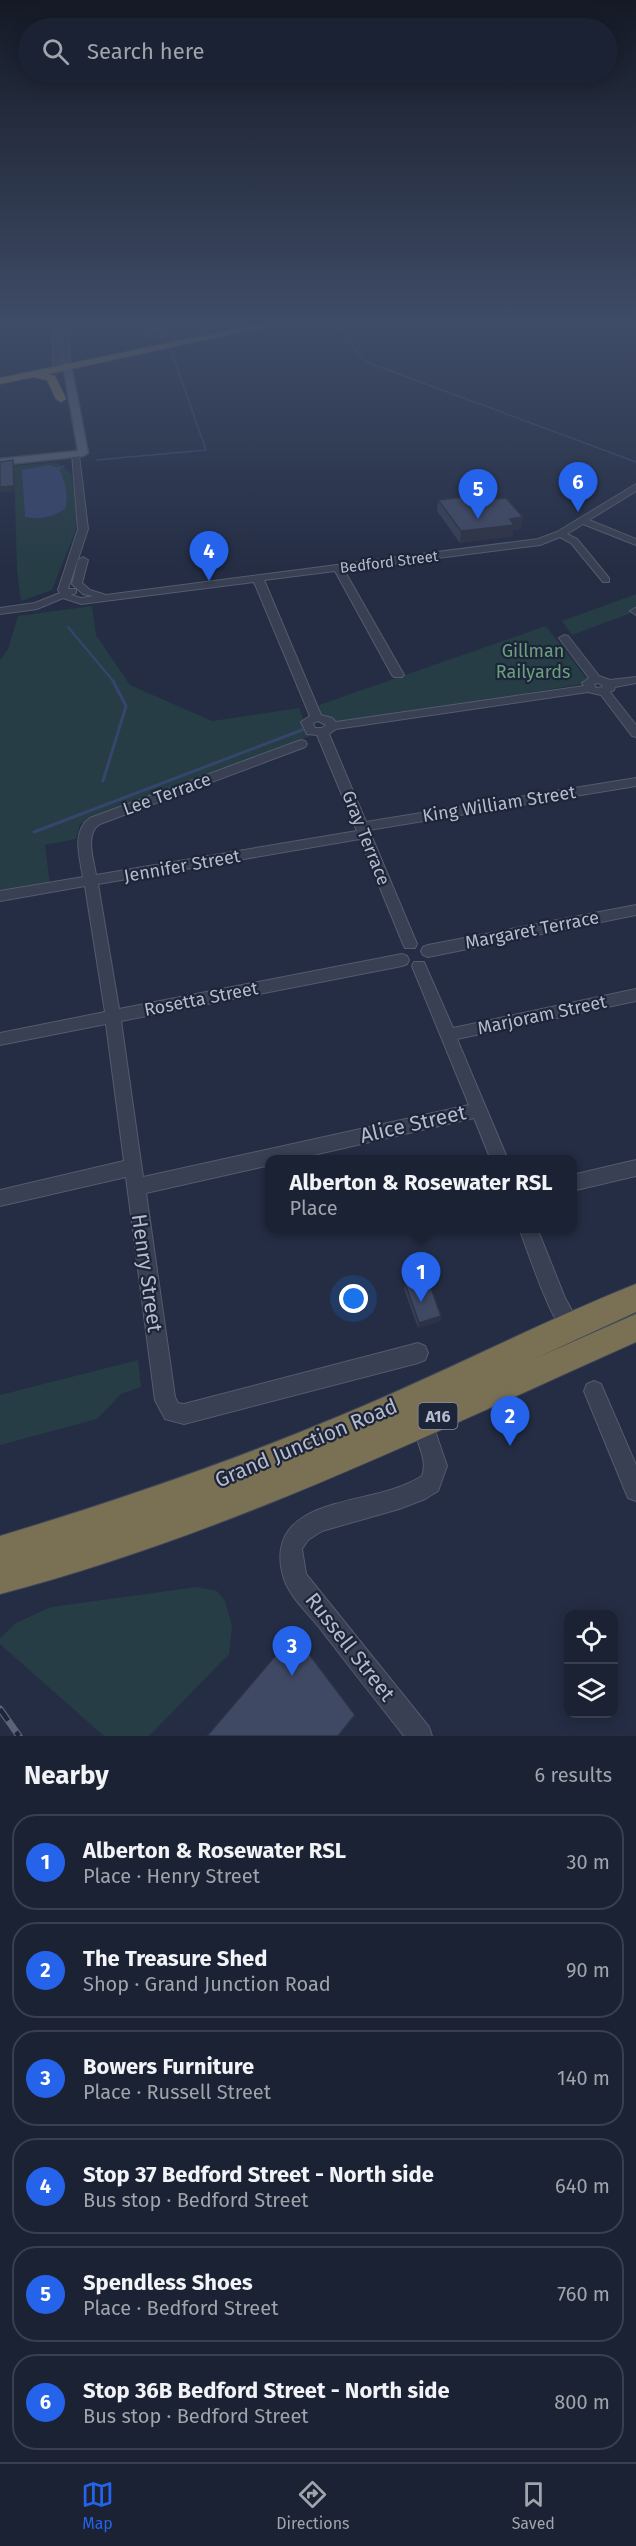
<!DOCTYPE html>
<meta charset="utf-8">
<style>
body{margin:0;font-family:"Fira Sans",sans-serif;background:#242a3b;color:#f1f3f6}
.controls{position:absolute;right:18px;bottom:18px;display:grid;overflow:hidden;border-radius:12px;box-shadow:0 3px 15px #0003}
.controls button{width:54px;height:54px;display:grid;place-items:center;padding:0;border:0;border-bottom:2px solid #393f4e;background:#1b2233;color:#f1f3f6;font:30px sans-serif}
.you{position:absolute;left:354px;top:1299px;width:21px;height:21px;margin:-15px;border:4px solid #fff;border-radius:50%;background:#1a73e8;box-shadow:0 0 0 9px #1a73e833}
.badge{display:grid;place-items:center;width:39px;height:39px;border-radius:50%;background:#2563eb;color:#fff;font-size:20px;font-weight:700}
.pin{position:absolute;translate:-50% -50px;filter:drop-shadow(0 2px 3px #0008)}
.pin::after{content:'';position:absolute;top:32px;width:21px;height:18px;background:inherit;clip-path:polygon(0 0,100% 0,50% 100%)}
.popup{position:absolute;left:265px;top:1155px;width:312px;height:78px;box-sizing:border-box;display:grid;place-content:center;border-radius:12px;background:#1b2233;filter:drop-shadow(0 2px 4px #0005);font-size:20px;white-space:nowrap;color:#a0a4ac}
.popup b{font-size:22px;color:#f1f3f6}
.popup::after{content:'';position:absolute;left:50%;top:100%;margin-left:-12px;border:12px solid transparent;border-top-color:#1b2233}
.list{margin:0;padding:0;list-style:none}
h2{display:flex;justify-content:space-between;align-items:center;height:78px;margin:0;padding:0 24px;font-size:26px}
h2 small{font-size:20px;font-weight:400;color:#a0a4ac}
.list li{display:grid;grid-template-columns:39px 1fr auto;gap:18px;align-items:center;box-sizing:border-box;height:96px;margin:0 12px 12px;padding:0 12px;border:2px solid #393f4e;border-radius:24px}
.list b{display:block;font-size:22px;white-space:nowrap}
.list p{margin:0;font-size:20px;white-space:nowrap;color:#a0a4ac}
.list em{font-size:20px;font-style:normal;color:#a0a4ac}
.icon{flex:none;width:33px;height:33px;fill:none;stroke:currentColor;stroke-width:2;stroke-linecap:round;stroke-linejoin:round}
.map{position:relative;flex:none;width:636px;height:1736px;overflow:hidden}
.search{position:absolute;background:#1b2233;box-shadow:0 3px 15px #0003;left:18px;right:18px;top:18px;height:66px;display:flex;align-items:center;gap:15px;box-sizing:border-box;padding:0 21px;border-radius:33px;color:#a0a4ac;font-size:22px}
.sheet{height:726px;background:#1b2233}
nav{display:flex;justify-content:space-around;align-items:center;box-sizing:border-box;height:84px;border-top:2px solid #393f4e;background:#1b2233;font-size:16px;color:#a0a4ac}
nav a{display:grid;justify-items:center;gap:3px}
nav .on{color:#2563eb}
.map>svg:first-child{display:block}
.green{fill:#263d45}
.water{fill:#36456c}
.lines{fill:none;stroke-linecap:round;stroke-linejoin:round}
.stream-far2{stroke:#36456c;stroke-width:1.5}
.stream-far1{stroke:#36456c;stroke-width:2}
.stream{stroke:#36456c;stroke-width:3}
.minor-casing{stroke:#545b6d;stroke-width:2}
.major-casing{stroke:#42495c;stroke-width:3}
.highway-casing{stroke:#40485a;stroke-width:2}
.minor{fill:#394053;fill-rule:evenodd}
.major{fill:#575f73;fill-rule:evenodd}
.highway{fill:#7a7155;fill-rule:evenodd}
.rail-casing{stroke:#5a637a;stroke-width:7}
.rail{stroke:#1d2538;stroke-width:4.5;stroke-dasharray:14;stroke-linecap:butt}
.wall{fill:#373f56}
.shaded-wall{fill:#2d3346}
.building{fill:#404964;stroke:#2d3346;stroke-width:1.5}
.labels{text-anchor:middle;stroke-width:4.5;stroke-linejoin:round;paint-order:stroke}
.far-street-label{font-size:15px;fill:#b6bbcd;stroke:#1d2538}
.shield{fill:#1d2538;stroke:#888ea0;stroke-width:1.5}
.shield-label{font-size:16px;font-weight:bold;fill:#b6bbcd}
.park-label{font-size:18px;fill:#6ba07f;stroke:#1d2538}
.street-label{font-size:18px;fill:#b6bbcd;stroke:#1d2538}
.near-street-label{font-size:21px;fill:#b6bbcd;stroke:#1d2538}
</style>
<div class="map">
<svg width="636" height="1736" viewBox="0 0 636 1736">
<rect width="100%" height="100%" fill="#242d44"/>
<g class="green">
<path d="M47 463H57L72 474 77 516 75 532 52 590 21 601 17 570 14 466Z"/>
<path d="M636 594V611L572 635 562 621Z"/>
<path d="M92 606 96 635 130 685 212 721 299 708 310 736 80 824 76 839 45 845 50 885 0 893V660L8 649 18 616Z"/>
<path d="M546 626 586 678 582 684 336 725 320 715 319 705Z"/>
<path d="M138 1360 141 1387 121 1394 97 1419 0 1445V1395Z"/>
<path d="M197 1587 217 1591 225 1601 232 1626 229 1654 149 1736H104L0 1644V1638L16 1623 51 1607Z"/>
</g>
<path class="water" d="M49 465 59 468C65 483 69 493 65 509 52 517 41 520 25 517L22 470Z"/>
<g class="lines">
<g class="stream-far2">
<path d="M339 326 364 361 636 462"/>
<path d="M96 460 206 450 171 350"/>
<path d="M59 468 64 466"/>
</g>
<path class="stream-far1" d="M68 627 114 682"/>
<g class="stream">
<path d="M103 781 126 706 113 681"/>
<path d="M34 832 302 730"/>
</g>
<g class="minor-casing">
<g id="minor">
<path d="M53 326H59L61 371 57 373 53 371Z"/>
<path d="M62 326H68L70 365 67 367 64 365Z"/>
<path d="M72 453 79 455 88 529 68 589H76V593L71 595 81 598 94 596 83 594 72 584 78 560 83 557 88 560 82 583 90 590 106 595 538 539 557 532 636 484V491L589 520 636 539V545L583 524 567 534 577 539 609 578V582H603L571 543 560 537 540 545 344 570 404 675 402 677H394L392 675 335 571 264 580 321 715 332 718 336 722 584 686 582 683 589 678 559 638 564 635 568 636 599 676 610 680 636 677V683L615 687 614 690 610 692 636 725V737L632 736 601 695 588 692 336 729 329 734 366 822 636 778V786L369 830 417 944 415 948H405L403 944 360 839 98 884 119 1009 402 954 407 956 409 960 407 964 402 966 121 1021 143 1177 469 1105 412 966 414 962H424L453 1028 636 989V1001L457 1039 508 1160H491L474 1118 292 1160H270V1165L146 1193 175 1397 178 1403 184 1404 418 1343 425 1346 428 1353 425 1360 418 1363 184 1424 165 1419 155 1400 126 1177 0 1206V1190L124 1161 106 1024 0 1045V1033L105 1012 85 886 0 901V891L83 877C80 858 71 831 90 818L301 740 305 741 307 744 305 747 100 824C84 834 94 860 96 875L357 831 317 735 307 734 301 722 310 716 254 582 81 604 63 598 37 609 0 614V608L35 603 60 593 58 590 78 529ZM597 683 601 684 603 687 596 688 594 684ZM318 721 326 725 322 728H315L313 723Z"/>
<path d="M635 608H636V615L630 611Z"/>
<path d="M636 905V915L428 957 423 955 421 951 423 947 428 945Z"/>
<path d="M636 1160V1176L572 1191V1175Z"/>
<path d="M519 1228H537L565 1298 583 1331 580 1338 573 1341C554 1333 528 1251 519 1228Z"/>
<path d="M594 1381 601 1384 636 1465V1501L628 1498 584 1391 587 1384Z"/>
<path d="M423 1413 430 1416 447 1466 438 1491 425 1499 399 1509 322 1531 308 1540 302 1549 306 1574 429 1727 432 1736H404C376 1700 347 1664 319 1627 308 1613 290 1597 284 1579 276 1553 280 1531 305 1516 341 1496 387 1498 422 1476 430 1454 408 1435 416 1416Z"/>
</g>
</g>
<g class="major-casing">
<path id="major" d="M67 362 71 365 88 453 83 456 0 465V459L78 451 63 365Z"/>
</g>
<g class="highway-casing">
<g id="highway">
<path d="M250 326H269L48 374 55 376 66 399 61 402 56 399 47 380 33 377 0 384V378Z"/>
<path d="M636 1284V1312L534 1359 636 1314V1342C428 1435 222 1536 0 1594V1536C116 1501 230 1462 342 1415 441 1374 536 1324 636 1284Z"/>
</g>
</g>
<use href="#minor" class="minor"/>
<use href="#major" class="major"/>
<use href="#highway" class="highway"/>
<g class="rail-casing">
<path id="rail" d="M0 1709 19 1736"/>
</g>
<use href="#rail" class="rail"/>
</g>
<g class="wall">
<path d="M438 500 521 529 513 530V536L460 543 437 511Z"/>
<path d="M405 1283 441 1316 440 1321 418 1328 404 1289Z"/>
</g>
<g class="shaded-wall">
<path d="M164 334 165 341 145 343 144 336Z"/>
<path d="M13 460 15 491 0 493V487Z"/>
<path d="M523 517 521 529 513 530V536L460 543 461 531 510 519Z"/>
<path d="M441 1316 440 1321 418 1328 419 1323Z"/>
</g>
<g class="building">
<path d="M150 326H162L164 334 144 336 142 328Z"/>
<path d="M13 460 14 486 0 487V462Z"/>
<path d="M490 494 495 499 506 498 523 517 510 519 514 525 461 531 438 500Z"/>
<path d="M427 1277 441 1316 419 1323 405 1283Z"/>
<path d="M294 1634 355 1715 338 1736H207Z"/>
</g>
<linearGradient id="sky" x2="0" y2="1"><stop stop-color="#141925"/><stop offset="0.57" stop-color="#3f4c67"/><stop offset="1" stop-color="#3f4c67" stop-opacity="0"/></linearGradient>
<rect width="636" height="569" fill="url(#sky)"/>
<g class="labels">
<g class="far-street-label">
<text transform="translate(389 562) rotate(-7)" y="5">Bedford Street</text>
</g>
<rect class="shield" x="418.5" y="1403" width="39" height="26" rx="4.5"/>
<g class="shield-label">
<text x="438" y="1422">A16</text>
</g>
<g class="park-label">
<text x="533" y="657">Gillman<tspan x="533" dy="21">Railyards</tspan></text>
</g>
<g class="street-label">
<text transform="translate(167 794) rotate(-20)" y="6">Lee Terrace</text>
<text transform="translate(499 804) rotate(-9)" y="6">King William Street</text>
<text transform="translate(366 838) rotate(68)" y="6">Gray Terrace</text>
<text transform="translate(182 866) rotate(-10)" y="6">Jennifer Street</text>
<text transform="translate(532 930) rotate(-11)" y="6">Margaret Terrace</text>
<text transform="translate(201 999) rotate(-11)" y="6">Rosetta Street</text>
<text transform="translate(542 1015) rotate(-12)" y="6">Marjoram Street</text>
</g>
<g class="near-street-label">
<text transform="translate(413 1124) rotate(-13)" y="7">Alice Street</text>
<text transform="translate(147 1273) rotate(82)" y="7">Henry Street</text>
<text transform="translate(306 1443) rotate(-23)" y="7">Grand Junction Road</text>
<text transform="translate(350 1647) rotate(52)" y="7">Russell Street</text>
</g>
</g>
</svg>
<div class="controls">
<button><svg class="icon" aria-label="locate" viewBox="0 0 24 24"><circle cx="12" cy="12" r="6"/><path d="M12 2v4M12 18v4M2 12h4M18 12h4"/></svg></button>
<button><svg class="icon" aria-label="layers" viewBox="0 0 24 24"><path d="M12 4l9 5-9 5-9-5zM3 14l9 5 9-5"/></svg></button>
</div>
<div class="you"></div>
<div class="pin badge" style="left:421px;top:1302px">1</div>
<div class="popup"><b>Alberton &amp; Rosewater RSL</b>Place</div>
<div class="pin badge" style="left:510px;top:1446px">2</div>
<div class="pin badge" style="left:292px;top:1676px">3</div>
<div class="pin badge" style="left:209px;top:581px">4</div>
<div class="pin badge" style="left:478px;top:519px">5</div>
<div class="pin badge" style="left:578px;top:512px">6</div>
<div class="search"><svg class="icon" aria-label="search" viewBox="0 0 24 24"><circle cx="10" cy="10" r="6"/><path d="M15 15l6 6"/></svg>Search here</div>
</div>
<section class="sheet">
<h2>Nearby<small>6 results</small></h2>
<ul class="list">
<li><span class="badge">1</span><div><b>Alberton &amp; Rosewater RSL</b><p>Place · Henry Street</p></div><em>30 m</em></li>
<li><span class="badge">2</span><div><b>The Treasure Shed</b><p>Shop · Grand Junction Road</p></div><em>90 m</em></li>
<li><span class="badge">3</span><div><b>Bowers Furniture</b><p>Place · Russell Street</p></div><em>140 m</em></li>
<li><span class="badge">4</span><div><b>Stop 37 Bedford Street - North side</b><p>Bus stop · Bedford Street</p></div><em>640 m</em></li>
<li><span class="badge">5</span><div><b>Spendless Shoes</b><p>Place · Bedford Street</p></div><em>760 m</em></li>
<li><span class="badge">6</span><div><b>Stop 36B Bedford Street - North side</b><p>Bus stop · Bedford Street</p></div><em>800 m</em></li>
</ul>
</section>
<nav>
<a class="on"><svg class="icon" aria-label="map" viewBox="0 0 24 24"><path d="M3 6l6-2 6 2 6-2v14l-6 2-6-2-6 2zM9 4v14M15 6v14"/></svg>Map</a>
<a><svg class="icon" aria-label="directions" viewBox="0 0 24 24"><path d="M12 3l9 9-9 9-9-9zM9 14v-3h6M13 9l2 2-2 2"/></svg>Directions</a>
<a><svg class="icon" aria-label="saved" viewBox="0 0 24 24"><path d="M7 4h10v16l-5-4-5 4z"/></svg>Saved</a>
</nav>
